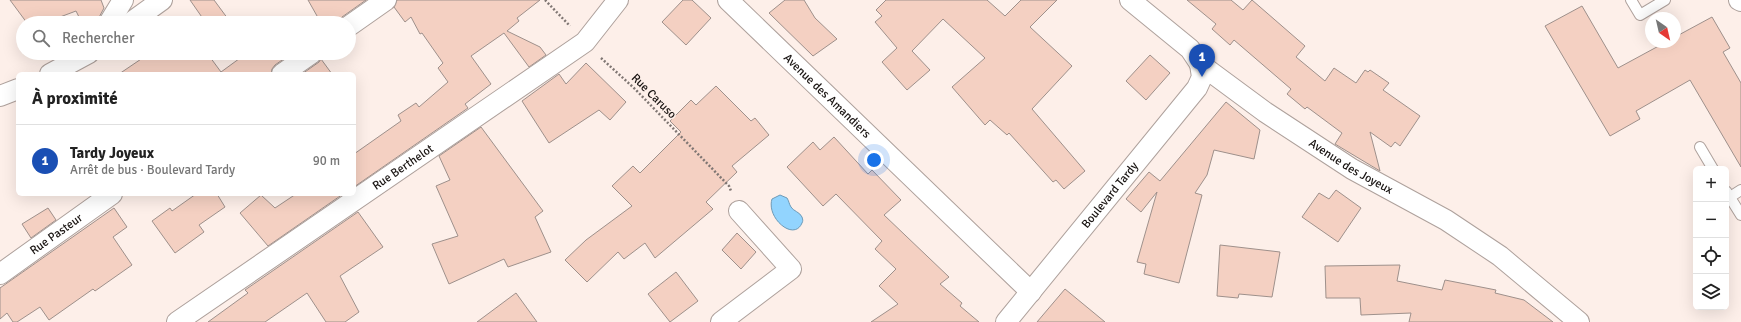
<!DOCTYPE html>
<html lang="fr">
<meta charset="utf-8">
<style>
body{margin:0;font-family:Signika,sans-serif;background:#f2f2f2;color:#222}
.controls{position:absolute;right:12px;bottom:12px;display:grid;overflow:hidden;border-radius:6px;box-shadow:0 4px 16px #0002}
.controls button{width:36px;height:36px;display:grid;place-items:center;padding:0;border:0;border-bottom:1px solid #e0e0e0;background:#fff;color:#222;font:20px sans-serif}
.compass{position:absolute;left:1645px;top:12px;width:36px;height:36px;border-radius:50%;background:#fff;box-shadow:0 4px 16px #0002;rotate:146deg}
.you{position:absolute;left:874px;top:160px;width:14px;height:14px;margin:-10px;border:3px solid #fff;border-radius:50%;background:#1a73e8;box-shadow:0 0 0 6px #1a73e833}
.badge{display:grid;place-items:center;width:26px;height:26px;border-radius:50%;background:#111827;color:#fff;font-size:13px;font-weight:700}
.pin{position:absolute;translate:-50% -33px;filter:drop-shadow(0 1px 2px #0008)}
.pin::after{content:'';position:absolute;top:21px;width:14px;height:12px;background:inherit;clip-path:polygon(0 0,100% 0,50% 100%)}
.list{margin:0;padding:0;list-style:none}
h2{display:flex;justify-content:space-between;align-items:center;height:52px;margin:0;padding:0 16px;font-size:17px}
h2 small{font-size:13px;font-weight:400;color:#767676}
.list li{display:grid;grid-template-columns:26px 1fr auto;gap:12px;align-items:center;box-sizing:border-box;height:72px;padding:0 16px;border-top:1px solid #e0e0e0}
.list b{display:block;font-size:15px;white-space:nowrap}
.list p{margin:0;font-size:13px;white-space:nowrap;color:#767676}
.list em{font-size:13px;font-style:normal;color:#767676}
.icon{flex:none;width:22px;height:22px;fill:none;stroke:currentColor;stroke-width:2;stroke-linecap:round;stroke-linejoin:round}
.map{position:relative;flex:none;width:1741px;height:322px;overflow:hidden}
.search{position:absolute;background:#fff;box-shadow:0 4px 16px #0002;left:16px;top:16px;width:340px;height:44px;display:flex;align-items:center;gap:10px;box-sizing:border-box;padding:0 14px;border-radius:22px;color:#767676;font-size:15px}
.panel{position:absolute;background:#fff;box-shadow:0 4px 16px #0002;left:16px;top:72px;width:340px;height:124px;border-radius:6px}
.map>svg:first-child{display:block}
.water{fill:#92d4fe;stroke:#6d9ab7}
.building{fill:#f4d0c2;stroke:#9e908b}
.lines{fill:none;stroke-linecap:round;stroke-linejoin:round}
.service-casing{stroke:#aea19c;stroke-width:12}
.minor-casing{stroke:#aea19c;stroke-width:22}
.path{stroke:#7f7673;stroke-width:2.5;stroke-dasharray:2 2;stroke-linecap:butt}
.service{stroke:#fff;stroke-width:10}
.minor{stroke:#fff;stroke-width:20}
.labels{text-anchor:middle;stroke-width:3;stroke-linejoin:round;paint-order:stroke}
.street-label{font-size:12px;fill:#181311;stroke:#fdefe9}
</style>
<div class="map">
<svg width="1741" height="322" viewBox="0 0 1741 322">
<rect width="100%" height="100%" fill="#fdefe9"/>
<path class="water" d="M780 195 787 198C789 201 789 204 791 207 793 211 800 212 802 217 803 220 803 221 802 223 794 242 766 218 772 199Z"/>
<g class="building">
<path d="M10 0H101L104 8 96 23H82L76 11 44 23H27Z"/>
<path d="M190 0H214L231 23H206Z"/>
<path d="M308 0H366L342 17 338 23H321Z"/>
<path d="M397 0H540L517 18 519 21 507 31 540 47 546 55 529 67 504 33 471 56 491 84 465 104 468 108 354 187V154L401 121 398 115 416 103 419 107 448 82 438 68 443 63 422 33 420 34 411 17 405 22 394 7Z"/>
<path d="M683 0H692L711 18 686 45 662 22Z"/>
<path d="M785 0H804L815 18 837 39 813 56 769 13Z"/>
<path d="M886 0H987L1005 16 1021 0H1057L1030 27 1072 66 1032 109 1085 171 1064 189 1056 180 1053 182 1009 133 1007 135 990 120 985 125 952 87 985 58 943 19 912 51 930 70 907 90 882 62 897 48 875 22 882 16 876 10Z"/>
<path d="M1187 0H1231L1243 10 1252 0 1305 46 1296 57 1325 81 1334 68 1356 83 1365 70 1368 72 1370 70 1389 83 1383 90 1420 116 1400 146 1395 142 1391 147 1370 132 1380 171 1335 144 1342 133 1307 107 1305 109 1287 94 1291 89 1234 40 1230 45 1212 29 1216 24Z"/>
<path d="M1582 6 1618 68 1666 42H1675V37L1712 17 1730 48 1723 52 1741 83V167L1690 80 1636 111 1640 119 1610 136 1545 26Z"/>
<path d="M150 53H207L221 72 247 53H292L275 65 272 69 271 74H119Z"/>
<path d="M1150 55 1170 73 1146 100 1126 81Z"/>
<path d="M321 59 332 74H302L319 62Z"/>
<path d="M586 63 626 102 610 120 599 110 549 143 522 101 559 74 566 84Z"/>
<path d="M716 86 751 121 755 118 769 135 732 166 737 172 706 202 713 209 655 258 645 243 624 259 618 252 587 282 565 260 586 240 632 206 612 186 633 166 640 173 681 132 670 121 691 100 696 105Z"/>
<path d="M1226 102 1260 130 1254 159 1214 150 1207 175 1195 193 1202 195 1179 283 1144 274 1146 264 1137 262 1157 192 1141 212 1126 199 1149 172 1160 181Z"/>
<path d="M481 127 543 211 535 217 551 252 508 267 504 259 449 284 432 244 458 236 436 186 450 180 439 156Z"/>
<path d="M834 137 868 174 872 170 901 200 884 215 949 277 940 284 962 303 960 306 979 322H871L898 304 879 286 896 269 875 249 882 241 836 194 823 206 787 167 813 142 820 150Z"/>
<path d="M1336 190 1361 208 1338 242 1302 217 1319 193 1329 199Z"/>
<path d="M196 194H217L225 207 199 225 204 232 175 253 152 221 170 208 172 211Z"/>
<path d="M296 194H343L268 246 240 213 261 195 275 208Z"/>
<path d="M48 208 56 220 31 238 22 224Z"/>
<path d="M114 208 127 227 113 237 132 265 95 291 93 289 49 320 40 307 17 322H13L7 313 0 319V288Z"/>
<path d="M358 212 383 247 340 276 359 312 345 322H326L307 293 265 322H208L248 293 245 290Z"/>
<path d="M737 233 756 252 741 269 722 250Z"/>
<path d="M1220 245 1280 252 1272 297 1239 294 1238 298 1217 296Z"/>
<path d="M1400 265 1397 281 1442 290 1445 280 1496 290 1495 293 1524 300 1553 322H1409L1411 313 1361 315 1360 298H1326L1325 266Z"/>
<path d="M676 272 698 301 670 322 648 294Z"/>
<path d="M1065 289 1105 322H1037Z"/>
<path d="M516 293 537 322H477Z"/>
</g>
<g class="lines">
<g class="service-casing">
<g id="service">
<path d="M1631 0 1640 15 1665 0"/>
<path d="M1700 147 1713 169"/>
<path d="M1726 191 1741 215"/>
<path d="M1730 197 1741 190"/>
</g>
</g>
<g class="minor-casing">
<g id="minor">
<path id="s1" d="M728 0 1031 292"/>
<path id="s2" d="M1130 0 1190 49 1200 64 1265 112 1352 169 1446 220 1500 256 1579 322"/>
<path d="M1739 0 1741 1"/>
<path d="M109 23 123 0"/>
<path d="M130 23 162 0"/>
<path d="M349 26 386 0"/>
<path d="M50 74 89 53"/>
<path d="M282 74 312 53"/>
<path d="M0 96 18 89"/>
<path id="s3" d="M0 274 112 194"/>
<path id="s4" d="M177 322 585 42 618 0"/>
<path d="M721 322 791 269 739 211"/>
<path id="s5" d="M1006 322 1197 88 1202 77 1200 64"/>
</g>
</g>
<g class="path">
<path d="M545 0 570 26"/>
<path d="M601 58 634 88 729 186 731 191"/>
</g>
<use href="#service" class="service"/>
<use href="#minor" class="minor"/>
</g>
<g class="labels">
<g class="street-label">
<text transform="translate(654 96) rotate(45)" y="4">Rue Caruso</text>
<text dy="4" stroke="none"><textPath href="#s1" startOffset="138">Avenue des Amandiers</textPath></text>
<text dy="4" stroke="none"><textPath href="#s2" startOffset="278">Avenue des Joyeux</textPath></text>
<text dy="4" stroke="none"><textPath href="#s4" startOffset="274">Rue Berthelot</textPath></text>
<text dy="4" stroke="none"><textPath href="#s5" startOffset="164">Boulevard Tardy</textPath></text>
<text dy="4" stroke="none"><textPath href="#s3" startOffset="69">Rue Pasteur</textPath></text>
</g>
</g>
</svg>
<div class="controls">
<button>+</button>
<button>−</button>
<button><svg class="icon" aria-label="locate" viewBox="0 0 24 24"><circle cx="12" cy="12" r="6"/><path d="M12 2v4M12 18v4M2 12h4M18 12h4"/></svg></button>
<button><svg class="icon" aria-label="layers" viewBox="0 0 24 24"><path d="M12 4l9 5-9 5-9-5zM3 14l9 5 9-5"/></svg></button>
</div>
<svg class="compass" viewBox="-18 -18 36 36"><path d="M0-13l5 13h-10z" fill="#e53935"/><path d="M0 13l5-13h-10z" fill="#767676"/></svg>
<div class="you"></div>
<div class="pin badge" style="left:1202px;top:77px;background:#1a4fb4">1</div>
<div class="search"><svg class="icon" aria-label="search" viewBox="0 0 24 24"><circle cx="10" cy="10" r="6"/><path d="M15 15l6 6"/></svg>Rechercher</div>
<section class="panel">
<h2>À proximité<small></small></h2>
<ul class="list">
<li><span class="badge" style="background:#1a4fb4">1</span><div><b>Tardy Joyeux</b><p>Arrêt de bus · Boulevard Tardy</p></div><em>90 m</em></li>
</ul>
</section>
</div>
